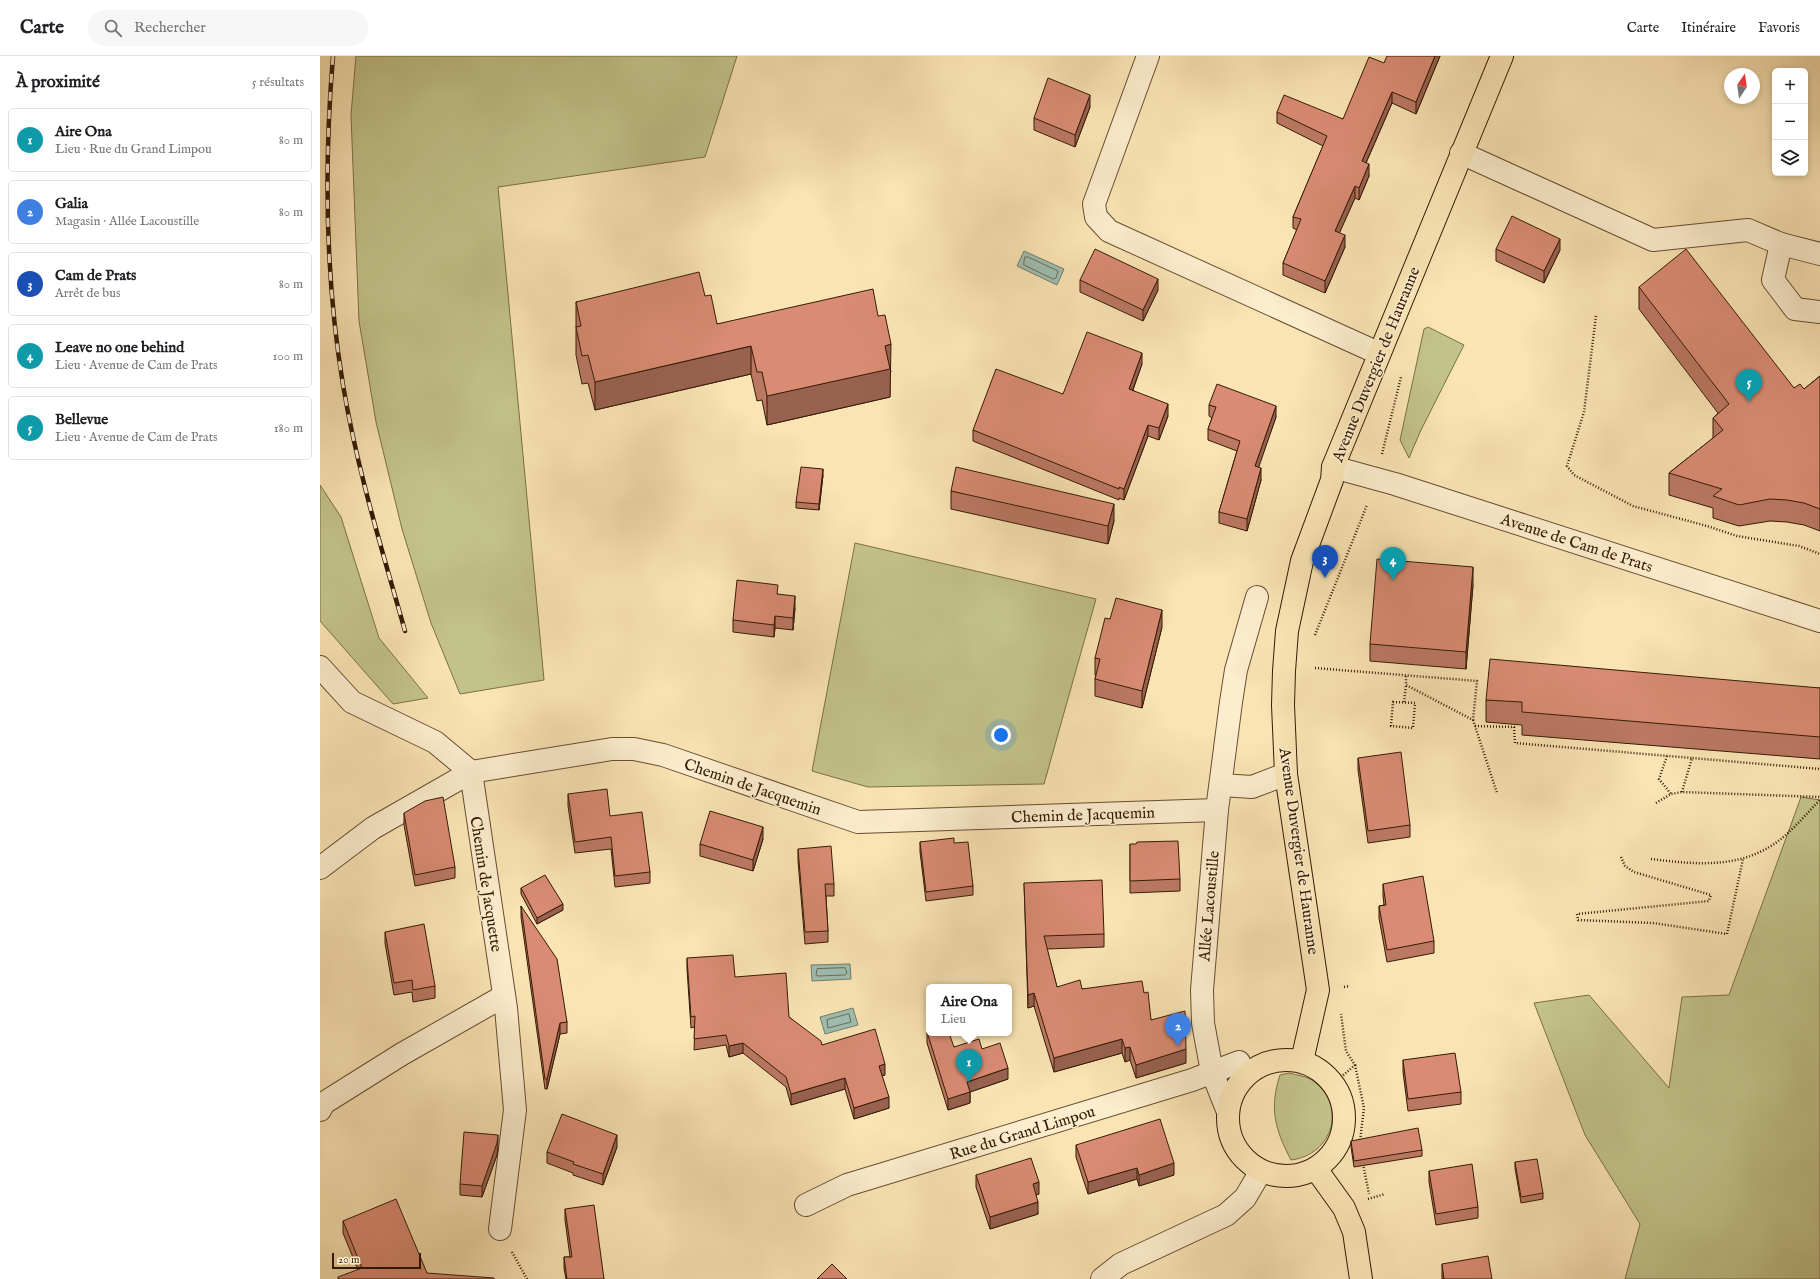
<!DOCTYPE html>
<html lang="fr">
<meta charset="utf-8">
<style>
body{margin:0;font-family:"IM FELL English",serif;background:#f6f6f6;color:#202124}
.controls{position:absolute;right:12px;top:12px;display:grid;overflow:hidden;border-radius:6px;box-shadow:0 2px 6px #0003}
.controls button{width:36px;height:36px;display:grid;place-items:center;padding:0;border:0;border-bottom:1px solid #e0e0e0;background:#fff;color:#202124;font:20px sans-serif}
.compass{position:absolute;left:1404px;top:12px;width:36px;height:36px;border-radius:50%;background:#fff;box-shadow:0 2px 6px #0003;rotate:13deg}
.scale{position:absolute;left:12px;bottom:10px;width:89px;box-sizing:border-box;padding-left:4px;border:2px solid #351b05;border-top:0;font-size:11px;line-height:14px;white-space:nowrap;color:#351b05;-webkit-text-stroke:3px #fcedce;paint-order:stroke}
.you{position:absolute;left:681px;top:679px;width:14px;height:14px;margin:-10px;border:3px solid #fff;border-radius:50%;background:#1a73e8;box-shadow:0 0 0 6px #1a73e833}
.badge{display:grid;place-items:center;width:26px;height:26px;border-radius:50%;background:#8f2418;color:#fff;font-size:13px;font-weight:700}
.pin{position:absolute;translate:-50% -33px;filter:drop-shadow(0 1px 2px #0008)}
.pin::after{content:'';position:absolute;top:21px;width:14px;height:12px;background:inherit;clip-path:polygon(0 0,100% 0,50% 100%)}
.popup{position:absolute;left:606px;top:928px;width:86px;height:52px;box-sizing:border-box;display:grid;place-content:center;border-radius:6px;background:#fff;filter:drop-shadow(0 1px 3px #0005);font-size:13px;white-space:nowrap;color:#757577}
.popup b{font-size:15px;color:#202124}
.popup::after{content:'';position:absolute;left:50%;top:100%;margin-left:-8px;border:8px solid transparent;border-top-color:#fff}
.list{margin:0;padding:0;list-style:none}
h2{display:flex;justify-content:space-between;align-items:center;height:52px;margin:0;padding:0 16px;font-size:17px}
h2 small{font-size:13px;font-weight:400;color:#757577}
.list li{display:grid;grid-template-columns:26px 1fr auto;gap:12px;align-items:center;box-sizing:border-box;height:64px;margin:0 8px 8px;padding:0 8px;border:1px solid #e0e0e0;border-radius:6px}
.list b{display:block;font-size:15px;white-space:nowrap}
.list p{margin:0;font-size:13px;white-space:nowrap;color:#757577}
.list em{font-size:13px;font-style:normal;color:#757577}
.icon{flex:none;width:22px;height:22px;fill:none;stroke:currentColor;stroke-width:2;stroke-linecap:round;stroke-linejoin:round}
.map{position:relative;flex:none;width:1500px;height:1223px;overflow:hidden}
header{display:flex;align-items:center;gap:24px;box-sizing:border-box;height:56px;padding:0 20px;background:#fff;border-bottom:1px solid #e0e0e0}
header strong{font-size:19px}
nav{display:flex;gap:22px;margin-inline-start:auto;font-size:14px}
.search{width:280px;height:36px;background:#f6f6f6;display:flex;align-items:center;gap:10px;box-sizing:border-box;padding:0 14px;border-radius:22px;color:#757577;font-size:15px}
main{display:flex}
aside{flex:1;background:#fff}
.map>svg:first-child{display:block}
.green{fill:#c2c38a;stroke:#7c6f48}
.water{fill:#9ebeb1;stroke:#747d6c}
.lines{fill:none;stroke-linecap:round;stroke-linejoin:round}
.shore{stroke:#6a6c5b;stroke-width:1}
.minor-casing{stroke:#664d31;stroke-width:24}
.major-casing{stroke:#351b05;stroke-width:24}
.path{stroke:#351b05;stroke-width:2.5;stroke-dasharray:1 2;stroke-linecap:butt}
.minor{stroke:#fcedce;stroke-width:22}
.major{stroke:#fae4b4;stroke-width:22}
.rail-casing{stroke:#351b05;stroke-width:4.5}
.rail{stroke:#fcedce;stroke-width:3;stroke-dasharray:9;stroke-linecap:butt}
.wall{fill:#bb7863;stroke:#351b05}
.shaded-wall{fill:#986150;stroke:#351b05}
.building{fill:#d98b73;stroke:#351b05}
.labels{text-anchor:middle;stroke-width:3;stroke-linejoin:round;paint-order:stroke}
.street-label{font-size:16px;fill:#351b05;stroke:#fcedce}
</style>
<header>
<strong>Carte</strong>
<div class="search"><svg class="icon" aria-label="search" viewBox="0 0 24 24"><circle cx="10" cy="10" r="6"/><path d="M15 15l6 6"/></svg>Rechercher</div>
<nav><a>Carte</a><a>Itinéraire</a><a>Favoris</a></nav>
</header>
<main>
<aside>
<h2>À proximité<small>5 résultats</small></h2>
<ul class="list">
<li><span class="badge" style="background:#0f9aa8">1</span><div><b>Aire Ona</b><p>Lieu · Rue du Grand Limpou</p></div><em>80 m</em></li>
<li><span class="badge" style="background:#3f7fe0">2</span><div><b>Galia</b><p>Magasin · Allée Lacoustille</p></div><em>80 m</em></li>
<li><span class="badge" style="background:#1a4fb4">3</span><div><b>Cam de Prats</b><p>Arrêt de bus</p></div><em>80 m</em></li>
<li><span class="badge" style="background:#0f9aa8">4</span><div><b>Leave no one behind</b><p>Lieu · Avenue de Cam de Prats</p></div><em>100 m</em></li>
<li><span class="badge" style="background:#0f9aa8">5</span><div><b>Bellevue</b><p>Lieu · Avenue de Cam de Prats</p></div><em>180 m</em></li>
</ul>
</aside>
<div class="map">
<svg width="1500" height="1223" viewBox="0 0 1500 1223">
<rect width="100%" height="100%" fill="#fae4b4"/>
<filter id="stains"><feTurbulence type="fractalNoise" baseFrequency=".005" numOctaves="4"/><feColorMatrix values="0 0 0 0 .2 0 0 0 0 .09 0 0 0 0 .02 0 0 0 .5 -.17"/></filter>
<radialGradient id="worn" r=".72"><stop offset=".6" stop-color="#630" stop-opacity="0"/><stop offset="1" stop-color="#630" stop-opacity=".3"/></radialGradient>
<g class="green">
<path d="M36 0H417L385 101 178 131 224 624 140 638 111 567 82 473 56 366 39 265 31 59Z"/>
<path d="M1108 271 1144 289 1100 376 1089 402 1080 384 1104 273Z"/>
<path d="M0 429 21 461 59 582 108 642 73 648 0 565Z"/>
<path d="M535 487 776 543 724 728 548 731 492 715Z"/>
<path d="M1481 741 1500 744V1223H1305L1320 1168 1265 1079 1214 947 1269 939 1349 1032 1362 941 1409 939Z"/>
<path d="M969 1017C976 1019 986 1020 992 1024 1028 1049 1013 1099 971 1104 955 1073 949 1053 960 1019Z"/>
</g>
<g class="water">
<path d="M704 195 744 213 737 229 697 210Z"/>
<path d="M530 908 531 923 492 925 491 909Z"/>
<path d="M533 952 538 969 505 978 500 961Z"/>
</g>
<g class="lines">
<g class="shore">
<path d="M705 201H708L738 215 736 222 733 223 704 209Z"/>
<path d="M525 912 527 917 525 919 498 920 496 919 497 913Z"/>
<path d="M529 958 531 966 508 972 507 964Z"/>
</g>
<g class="minor-casing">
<g id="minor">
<path d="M828 0 774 148 776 161 789 175 1058 297"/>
<path d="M1141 97 1333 184 1428 174 1461 188 1500 198"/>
<path d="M1461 188 1453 224 1475 253 1500 256"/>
<path d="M1013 411 1075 428 1500 565"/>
<path d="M0 611 32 646 115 686 151 716"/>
<path d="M151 716 186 952 195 1054 180 1173"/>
<path d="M901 729 932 731 966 718"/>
<path d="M0 812 53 772 151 716 292 693H314L343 699 538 766 897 754"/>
<path d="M0 1054 4 1047 82 998 184 940"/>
<path d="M908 1056 892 1016 883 967 882 934 897 754 911 646 916 614 937 541"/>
<path d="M486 1149 527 1129 872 1024 919 1006"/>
<path d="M782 1223 801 1208 906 1159 925 1142 941 1115"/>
</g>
</g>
<g class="major-casing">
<g id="major">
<circle cx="966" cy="1062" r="58"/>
<path d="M982 1005 998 934 966 718 963 649 964 615 967 575 982 505 1012 424 1013 411 1182 0"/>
<path d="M996 1113 1024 1152 1034 1176 1041 1223"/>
</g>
</g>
<g class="path">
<path d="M1276 260 1264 356 1247 410 1254 419 1313 450 1387 470 1417 480 1479 490 1500 498"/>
<path d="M1062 398 1081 321"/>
<path d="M995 579 1047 449"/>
<path d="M995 612 1157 625 1153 664 1086 629V620"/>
<path d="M1073 646 1095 647 1093 672 1071 670Z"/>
<path d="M1084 646 1086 629"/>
<path d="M1153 664 1177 737"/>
<path d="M1155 670 1194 671 1195 687 1372 702"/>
<path d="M1347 700 1339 723 1351 738"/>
<path d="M1362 736 1372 702 1500 713"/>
<path d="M1336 747 1351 738 1362 736 1500 741"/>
<path d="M1301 801 1305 810 1314 816 1391 839 1389 845 1257 858 1258 864 1333 867 1407 878 1423 803"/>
<path d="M1331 803C1380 809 1428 814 1468 777 1479 767 1489 755 1500 744"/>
<path d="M1024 931 1030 930"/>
<path d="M1035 1009 1044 1052 1040 1085"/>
<path d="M1014 1027 1035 1009 1026 995 1021 958"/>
<path d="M1043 1108 1049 1138"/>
<path d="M1048 1143 1065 1138"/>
<path d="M192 1196 207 1223"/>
</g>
<use href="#minor" class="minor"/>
<use href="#major" class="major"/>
<g class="rail-casing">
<path id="rail" d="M13 0C4 109 5 220 23 329 37 413 62 494 85 575"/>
</g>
<use href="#rail" class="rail"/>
</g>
<g class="wall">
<path d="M1120 0 1096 58 1072 47 1046 107 1049 120 1039 144 1035 142 1019 177 1025 191 1005 237 963 219V207L977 174 973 172V161L1003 90 957 67V56L1023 63 1064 7Z"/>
<path d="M770 51 755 91 714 74V62Z"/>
<path d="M1176 193 1240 194 1224 227 1176 205Z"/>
<path d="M760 224 838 234 823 265 760 236Z"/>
<path d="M1319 231 1474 332 1484 333 1500 320V475L1484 469 1467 466 1450 465 1419 470 1393 462V452L1349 439V417L1393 382V362L1398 357 1319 253Z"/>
<path d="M385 240 397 268 558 260 571 316 570 317V341L447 369 442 344 437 345 431 318 275 354 268 327 262 328 256 299V246Z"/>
<path d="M822 308 813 334 848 360 839 384 828 380 804 444 799 442V444L653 385V374L743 338Z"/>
<path d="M889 349 956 361 938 411 941 424 927 475 899 467V456L917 395 888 384V373L892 362 889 360Z"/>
<path d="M503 419 499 454 476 452V446Z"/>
<path d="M631 435 794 465 788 488 631 453Z"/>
<path d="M1153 529 1146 613 1050 605V588Z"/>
<path d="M458 538 475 552 473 574 455 572 454 581 413 576V564Z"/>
<path d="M842 571 822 652 775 640V623L776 619H775V602Z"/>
<path d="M1500 632V703L1202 679V669L1166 666V644Z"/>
<path d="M1038 702 1090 769V781L1048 787 1038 714Z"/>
<path d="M248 738 290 760 330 816V827L295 831 291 793 255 797 248 750Z"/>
<path d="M84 757 135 811V822L95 830 84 769Z"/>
<path d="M443 783 433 815 380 800V788Z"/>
<path d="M600 786 634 787 653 830V839L606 845 600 796Z"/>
<path d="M810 788 860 823V835L810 837Z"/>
<path d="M478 793 514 828V840H506L508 875V886L485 888 478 805Z"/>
<path d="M704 827 784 878V891L727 893 737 931 824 937 831 964 866 1007 816 1022 810 1004 805 1006 802 997 734 1016 714 950 708 952Z"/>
<path d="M1063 828 1114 885V897L1067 906 1059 862V850L1064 849 1063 840Z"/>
<path d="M201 832 243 854 217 868 201 838Z"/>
<path d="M201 850 247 966V977L240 978 227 1033H225L201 861Z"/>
<path d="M65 876 115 930V942L93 946 92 936 74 939 65 887Z"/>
<path d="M367 902 415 921 469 961 502 989 565 1019 562 1020 569 1052 534 1063 525 1033 471 1049 466 1031 423 997 409 1001 406 989 374 994 375 971 371 972 367 913Z"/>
<path d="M607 976 634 991 662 993 688 1023 650 1036V1047L628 1054 607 987Z"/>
<path d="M1083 1004 1141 1036V1048L1088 1055 1083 1016Z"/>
<path d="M1031 1085 1102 1094V1100L1034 1111 1031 1091Z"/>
<path d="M756 1089 854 1119 819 1130 817 1123 768 1138 756 1101Z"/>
<path d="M178 1091 177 1099 162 1141 140 1139V1128Z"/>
<path d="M297 1091 283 1129 253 1119V1117L227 1107V1096Z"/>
<path d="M1195 1106 1223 1137V1143L1201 1147 1195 1112Z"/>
<path d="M1109 1115 1158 1151V1162L1116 1169 1109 1126Z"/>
<path d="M656 1119 719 1138 716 1139 718 1158 670 1173 656 1131Z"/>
<path d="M245 1153 284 1223H246L244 1212V1201H250L245 1164Z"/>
<path d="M23 1165 107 1217 38 1214 23 1177Z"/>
<path d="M1122 1208 1172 1223H1122Z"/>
</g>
<g class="shaded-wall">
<path d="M1115 0H1120L1096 58V46Z"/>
<path d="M1072 36V47L1042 116V105Z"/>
<path d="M770 39V51L755 91V79Z"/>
<path d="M1049 108V120L1039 144V132Z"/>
<path d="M1035 130V142L1015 187V175Z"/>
<path d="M1025 179V191L1005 237V225Z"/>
<path d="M1240 183V194L1224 227V215Z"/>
<path d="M838 223V234L823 265V254Z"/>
<path d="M571 288 570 341 447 369V340L565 290Z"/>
<path d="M431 290V318L275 354V326Z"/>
<path d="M822 297V308L809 344V333Z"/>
<path d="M848 348V360L839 384V372Z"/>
<path d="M956 350V361L935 422V410Z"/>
<path d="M828 369V380L804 444V433Z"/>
<path d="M941 412V424L927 475V463Z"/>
<path d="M503 413V419L499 454V448Z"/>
<path d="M794 448V465L788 488V470Z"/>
<path d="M1153 511V529L1146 613V596Z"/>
<path d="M475 540V552L473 574V562Z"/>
<path d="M842 554V571L822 652V635Z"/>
<path d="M455 560V572L454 581V569Z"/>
<path d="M443 771V783L433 815V804Z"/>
<path d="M243 848V854L217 868V862Z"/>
<path d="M714 937V950L708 952V939Z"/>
<path d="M240 967V978L227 1033V1023Z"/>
<path d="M802 983V997L734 1016V1002Z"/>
<path d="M423 987V997L409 1001V990Z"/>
<path d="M810 991V1004L805 1006V992Z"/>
<path d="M866 993V1007L816 1022V1009Z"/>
<path d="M565 1008V1019L559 1021V1010Z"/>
<path d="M688 1012V1023L650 1036V1047L628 1054V1043L647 1026Z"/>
<path d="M525 1022V1033L471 1049V1038Z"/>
<path d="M569 1041V1052L534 1063V1052Z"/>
<path d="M178 1079V1091L177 1099 162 1141V1130Z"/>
<path d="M297 1079V1091L283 1129V1118Z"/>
<path d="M854 1107V1119L819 1130V1119Z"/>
<path d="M817 1112V1123L768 1138V1126Z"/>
<path d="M719 1126V1138L713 1140V1128Z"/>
<path d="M718 1146V1158L670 1173V1161Z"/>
</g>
<g class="building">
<path d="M1067 0H1115L1096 46 1072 36 1042 105 1049 108 1039 132 1035 130 1015 175 1025 179 1005 225 963 207 981 163 973 161 1007 80 957 56 964 39 1023 63 1049 1 1064 7Z"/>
<path d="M728 22 770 39 755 79 714 62Z"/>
<path d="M1192 160 1240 183 1224 215 1176 193Z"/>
<path d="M775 193 838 223 823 254 760 224Z"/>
<path d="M1366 193 1474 332 1480 328 1484 333 1500 320V453L1484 447 1467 444 1450 443 1419 449 1393 440 1402 433 1349 417 1403 374 1393 362 1409 348 1319 231Z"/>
<path d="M379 216 385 240 391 239 397 268 553 233 558 260 565 259 571 288 565 290 570 313 447 340 442 316H437L431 290 275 326 268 299 262 300 256 271 261 270 256 246Z"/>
<path d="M767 276 822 297 809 333 848 348 839 372 828 369 804 433 799 431V433L653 374 676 313 743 338Z"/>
<path d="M897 328 956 350 935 410 941 412 927 463 899 456 920 385 888 373 896 351 889 349Z"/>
<path d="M481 411 503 413 499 448 476 446Z"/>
<path d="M636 411 794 448 788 470 631 435Z"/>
<path d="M1057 503 1153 511 1146 596 1050 588Z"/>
<path d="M417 524 458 529 457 538 475 540 473 562 455 560 454 569 413 564Z"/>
<path d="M796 542 842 554 822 635 775 623 780 603 775 602 785 562 790 563Z"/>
<path d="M1170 603 1500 632V681L1202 656V646L1166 644Z"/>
<path d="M1081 696 1090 769 1048 775 1038 702Z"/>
<path d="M287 733 290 760 322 756 330 816 295 820 291 781 255 786 248 738Z"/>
<path d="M123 741 135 811 95 819 84 757 105 745Z"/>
<path d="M390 755 443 771 433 804 380 788Z"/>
<path d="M634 782V787L648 786 653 830 606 836 600 786Z"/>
<path d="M858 785 860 823 810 825V788H816L817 786Z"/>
<path d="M511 790 514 828H505L508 875 485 876 478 793Z"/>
<path d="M225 819 243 848 217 862 201 832Z"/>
<path d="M1103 820 1114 885 1067 894 1059 850 1066 849 1063 828Z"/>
<path d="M782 824 784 878 724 880 737 931 760 924 762 933 822 925 824 937 828 936 831 964 865 955 866 993 816 1009 810 991 805 992 802 983 734 1002 714 937 708 939 704 827Z"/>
<path d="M201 850 237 903 247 966 240 967 227 1023H225Z"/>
<path d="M104 868 115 930 93 934 92 924 74 927 65 876Z"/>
<path d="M413 899 415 921 466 917 469 961 501 985 502 989 555 973 565 1008 559 1010 569 1041 534 1052 525 1022 471 1038 466 1021 423 987 409 990 406 979 374 983 375 960 371 961 367 902Z"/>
<path d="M609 975V977H629L634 991 659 983 662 993 680 987 688 1012 647 1026 650 1036 628 1043 607 976Z"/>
<path d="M1135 997 1141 1036 1088 1043 1083 1004Z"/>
<path d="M242 1058 297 1079 283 1118 253 1108 254 1106 227 1096Z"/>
<path d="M840 1063 854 1107 819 1119 817 1112 768 1126 756 1089Z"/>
<path d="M1098 1072 1102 1094 1034 1105 1031 1085Z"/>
<path d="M144 1076 178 1079 177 1087 162 1130 140 1128Z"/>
<path d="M711 1102 719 1126 713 1128 718 1146 670 1161 656 1119Z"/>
<path d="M1217 1103 1223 1137 1201 1141 1195 1106Z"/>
<path d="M1152 1108 1158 1151 1116 1158 1109 1115Z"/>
<path d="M76 1143 107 1217 174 1222V1223H18V1221L42 1212 23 1165Z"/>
<path d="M274 1149 284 1223H247L244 1201H252L245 1153Z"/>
<path d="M1168 1200 1172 1223H1124L1122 1208Z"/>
<path d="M512 1208 527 1223H497Z"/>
</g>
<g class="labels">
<g class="street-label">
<text transform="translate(1055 308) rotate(-68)" y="6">Avenue Duvergier de Hauranne</text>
<text transform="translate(1257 486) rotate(18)" y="6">Avenue de Cam de Prats</text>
<text transform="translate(433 730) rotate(19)" y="6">Chemin de Jacquemin</text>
<text transform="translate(763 758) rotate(-2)" y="6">Chemin de Jacquemin</text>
<text transform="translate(980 795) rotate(82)" y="6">Avenue Duvergier de Hauranne</text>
<text transform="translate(167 828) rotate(81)" y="6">Chemin de Jacquette</text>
<text transform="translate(888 850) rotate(-85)" y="6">Allée Lacoustille</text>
<text transform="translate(702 1076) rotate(-17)" y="6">Rue du Grand Limpou</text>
</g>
</g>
<rect width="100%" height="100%" filter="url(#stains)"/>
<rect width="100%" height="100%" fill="url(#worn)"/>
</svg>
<div class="controls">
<button>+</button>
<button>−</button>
<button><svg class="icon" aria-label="layers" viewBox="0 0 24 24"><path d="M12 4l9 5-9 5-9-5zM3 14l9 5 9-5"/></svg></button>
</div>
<svg class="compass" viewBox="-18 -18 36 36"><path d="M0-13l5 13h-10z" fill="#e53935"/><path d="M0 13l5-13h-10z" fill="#757577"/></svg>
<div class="scale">20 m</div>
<div class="you"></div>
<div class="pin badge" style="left:649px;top:1026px;background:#0f9aa8">1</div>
<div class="popup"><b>Aire Ona</b>Lieu</div>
<div class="pin badge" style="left:858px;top:990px;background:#3f7fe0">2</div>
<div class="pin badge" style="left:1005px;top:522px;background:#1a4fb4">3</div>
<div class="pin badge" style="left:1073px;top:524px;background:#0f9aa8">4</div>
<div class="pin badge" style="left:1429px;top:346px;background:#0f9aa8">5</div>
</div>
</main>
